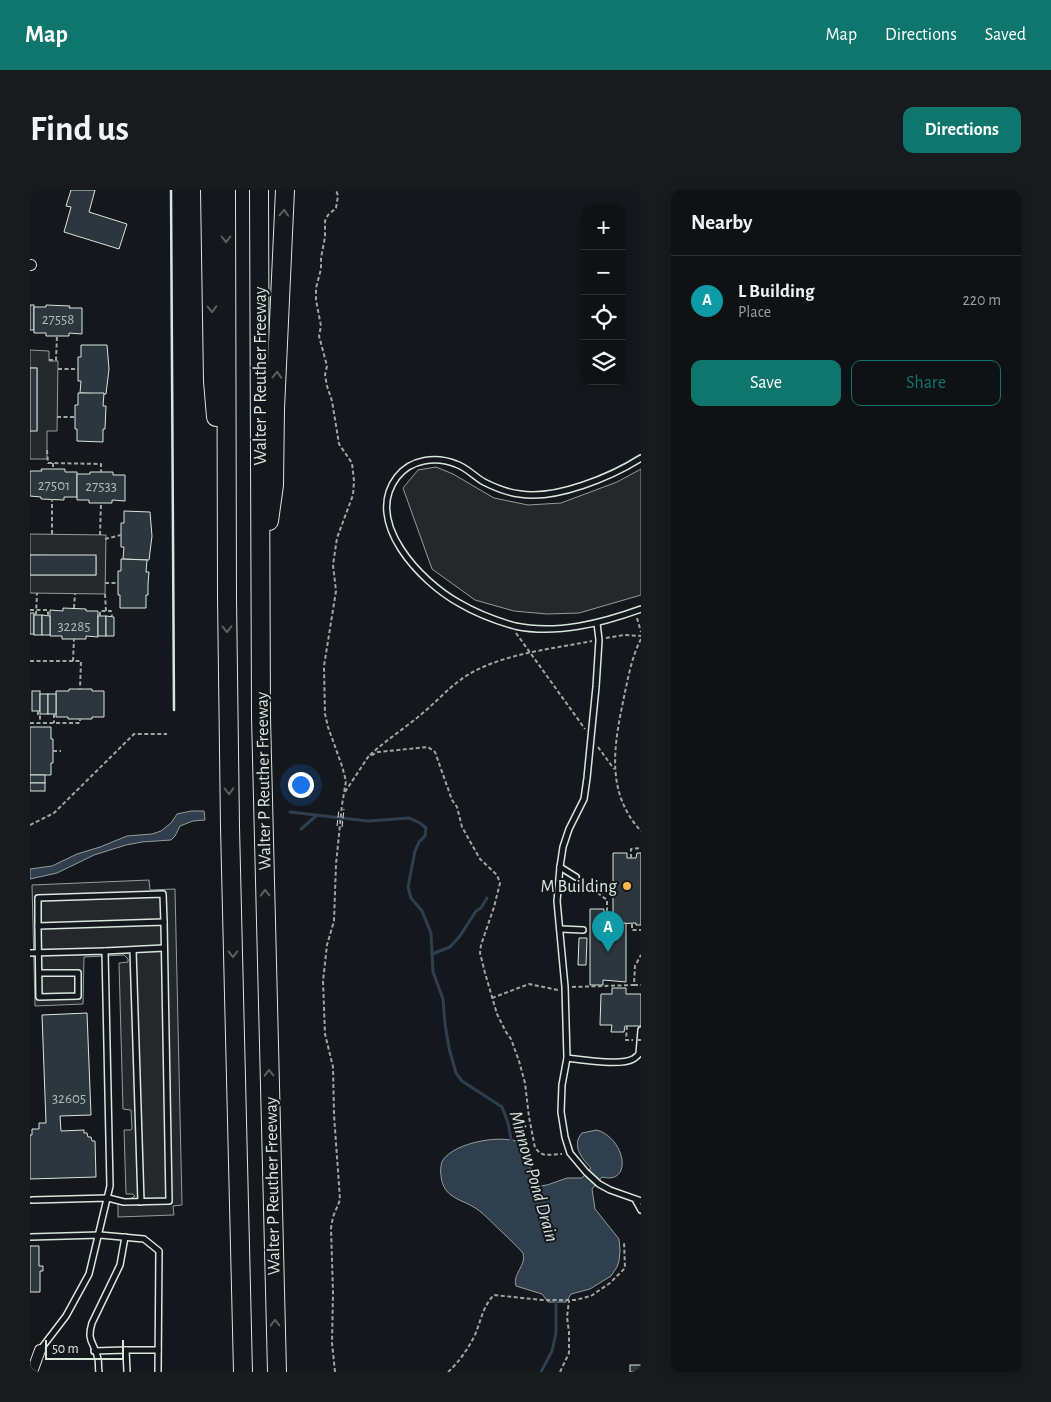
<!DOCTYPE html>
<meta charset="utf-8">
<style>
body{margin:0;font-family:"Alegreya Sans",sans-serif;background:#181b1e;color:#f1f3f6}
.controls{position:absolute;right:15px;top:15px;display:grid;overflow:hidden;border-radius:10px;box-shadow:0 2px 12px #0003}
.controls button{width:45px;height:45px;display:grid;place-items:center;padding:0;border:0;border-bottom:1px solid #2f3234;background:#0f1215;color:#f1f3f6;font:25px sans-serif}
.scale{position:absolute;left:15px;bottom:12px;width:79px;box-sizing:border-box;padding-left:5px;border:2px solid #d8e6dc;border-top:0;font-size:14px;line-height:18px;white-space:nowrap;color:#d8e6dc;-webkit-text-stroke:4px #14181c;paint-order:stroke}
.you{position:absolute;left:270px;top:594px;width:18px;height:18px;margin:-12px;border:4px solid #fff;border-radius:50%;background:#1a73e8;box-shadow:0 0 0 8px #1a73e833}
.badge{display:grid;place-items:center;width:32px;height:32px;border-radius:50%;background:#0f766e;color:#fff;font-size:16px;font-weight:700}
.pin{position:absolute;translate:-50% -41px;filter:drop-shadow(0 1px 2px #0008)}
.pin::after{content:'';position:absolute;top:26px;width:18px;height:15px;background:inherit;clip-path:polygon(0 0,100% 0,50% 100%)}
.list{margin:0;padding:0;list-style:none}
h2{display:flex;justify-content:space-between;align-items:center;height:65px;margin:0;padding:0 20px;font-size:21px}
h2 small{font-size:16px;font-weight:400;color:#9b9ea0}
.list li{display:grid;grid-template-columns:32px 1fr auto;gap:15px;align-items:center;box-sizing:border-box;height:90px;padding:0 20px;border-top:1px solid #2f3234}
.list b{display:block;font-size:19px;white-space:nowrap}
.list p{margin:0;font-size:16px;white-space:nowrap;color:#9b9ea0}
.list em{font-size:16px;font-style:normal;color:#9b9ea0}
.actions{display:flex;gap:10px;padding:15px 20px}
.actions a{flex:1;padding:11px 0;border:1px solid #0f766e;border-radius:10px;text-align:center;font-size:18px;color:#0f766e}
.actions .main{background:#0f766e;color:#fff}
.icon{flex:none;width:28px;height:28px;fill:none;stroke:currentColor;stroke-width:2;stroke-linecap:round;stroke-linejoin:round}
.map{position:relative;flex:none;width:611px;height:1182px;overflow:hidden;border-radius:10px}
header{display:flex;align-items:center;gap:30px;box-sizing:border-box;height:70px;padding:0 25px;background:#0f766e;color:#fff}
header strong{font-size:24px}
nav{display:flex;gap:28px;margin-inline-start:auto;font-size:18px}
.intro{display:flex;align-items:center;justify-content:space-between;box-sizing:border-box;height:120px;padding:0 30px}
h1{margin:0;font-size:35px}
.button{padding:12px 22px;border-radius:10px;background:#0f766e;color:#fff;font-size:18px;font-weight:700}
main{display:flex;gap:30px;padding:0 30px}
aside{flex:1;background:#0f1215;border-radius:10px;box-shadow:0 2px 12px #0003}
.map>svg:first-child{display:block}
.parking{fill:#24282b;stroke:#939e99}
.water{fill:#2f3f4d;stroke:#939e99}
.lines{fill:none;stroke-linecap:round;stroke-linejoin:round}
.stream{stroke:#2f3f4d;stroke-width:3}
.building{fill:#2c363c;stroke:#d8e6dc}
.service-casing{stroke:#d8e6dc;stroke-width:8}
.minor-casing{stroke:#d8e6dc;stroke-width:12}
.motorway-casing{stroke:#d8e6dc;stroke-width:20}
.path{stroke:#9da8a2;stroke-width:2;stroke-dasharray:4 2.5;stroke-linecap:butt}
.service{stroke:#14181c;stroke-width:5}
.minor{stroke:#14181c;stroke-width:10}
.motorway{stroke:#14181c;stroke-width:18}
.path-bridge{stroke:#9da8a2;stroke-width:2;stroke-dasharray:4 2.5;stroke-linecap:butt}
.fence{stroke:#d8e6dc;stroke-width:1;stroke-dasharray:6 2.5;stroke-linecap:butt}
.wall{stroke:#d8e6dc;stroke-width:2.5}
.oneway{stroke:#59605f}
.poi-dot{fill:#ffb74d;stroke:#14181c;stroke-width:2}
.labels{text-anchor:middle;stroke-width:4;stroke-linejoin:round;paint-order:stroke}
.number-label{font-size:15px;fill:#adbab4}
.street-label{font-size:18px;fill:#d8e6dc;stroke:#14181c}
.poi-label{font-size:18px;fill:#d8e6dc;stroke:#14181c;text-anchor:end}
.water-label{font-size:19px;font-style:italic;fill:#d8e6dc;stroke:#14181c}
</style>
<header>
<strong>Map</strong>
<nav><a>Map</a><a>Directions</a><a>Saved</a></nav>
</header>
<div class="intro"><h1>Find us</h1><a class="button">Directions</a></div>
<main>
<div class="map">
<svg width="611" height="1182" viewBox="0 0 611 1182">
<rect width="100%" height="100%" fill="#14181c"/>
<g class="parking">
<path d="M0 160 19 161V171H28L27 241H17V269H0V241L7 240V178H0Z"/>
<path d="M406 277 423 284 464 308 498 315 531 313 587 292 611 279V405L549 423 517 424 484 421 445 410 402 379 373 298 388 280Z"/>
<path d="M0 344 76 345 75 404 0 403V385H66V366L0 365Z"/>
<path d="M119 690 120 700 145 699 152 1015 143 1016 144 1025 88 1027V1008L100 1009 105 1006 103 1004H96L94 940H101L102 939 101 920 93 919 89 773 98 772V769L94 765 54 767 53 814 5 816 2 695Z"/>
</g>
<g class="water">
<path d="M161 621H174L175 630 163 631 150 636 145 646 141 650 112 652 96 655 64 665 27 683 0 689V679L22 676 47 664 70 657 97 646 122 644 131 641 141 633 147 624Z"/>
<path d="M567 940C596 949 603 995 572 987L562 999 565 1019 589 1049 590 1061 589 1071 587 1077 581 1086 560 1099 541 1104 536 1112H518L512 1104 486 1096C482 1084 497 1075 493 1063 486 1055 478 1048 471 1041 461 1032 453 1022 442 1016 435 1012 427 1010 421 1005 415 1001 411 992 411 985 410 980 411 973 413 970 425 952 475 943 493 954L504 991 509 996 517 995 537 988H552L561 978C552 969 541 955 552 943Z"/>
</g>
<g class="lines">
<g class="stream">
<path d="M260 622 338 631 379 628 390 633 396 638 395 646 389 652 385 661 378 697 381 708 392 721 401 743 403 782 413 809 415 834 419 858 426 883 432 891 472 917 478 933 482 954"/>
<path d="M271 639 286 626"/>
<path d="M402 764 420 757 430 746 446 721 451 718 457 708"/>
<path d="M511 1182 522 1161 526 1143V1108"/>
</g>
</g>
<g class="building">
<path d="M41 0H65L59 22 97 34 89 59 34 42 41 17 36 16Z"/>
<rect x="0" y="115" width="4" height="25"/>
<path d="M16 115 40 116 39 118H52V144L39 143V146H16V143H4V117H16Z"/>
<path d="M51 155H77L79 179 76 204 50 203 51 191H48V167H51Z"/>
<rect x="0" y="178" width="7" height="63"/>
<path d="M48 203H74L73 216H76L75 239H73V252L47 251V239H45V215H48Z"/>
<path d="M11 279H35V282H47V307H34V310L11 309V307L0 306V281H12Z"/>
<path d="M60 282H83V285H95V311L82 310V313H59V310H47V284H60Z"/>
<path d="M94 321 120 322 122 346 119 370 93 369 94 357H91V333H94Z"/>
<rect x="0" y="365" width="66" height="20"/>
<path d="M91 369 117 370 116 382H119L118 394V405H116V418H90V405H88V381H91Z"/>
<path d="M33 418 56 419V421H68V447L56 446V449H32V446H20V420L33 421Z"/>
<rect x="0" y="423" width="4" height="21"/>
<rect x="4" y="425" width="8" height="20"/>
<path d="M12 425 20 426V445H12Z"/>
<rect x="68" y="426" width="8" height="20"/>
<path d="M76 426 84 427V446H76Z"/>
<path d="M39 499H62V501H74V527H62V529H38V527H26V501H39Z"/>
<rect x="2" y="501" width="8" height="20"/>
<rect x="10" y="504" width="8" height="20"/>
<rect x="18" y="504" width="8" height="20"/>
<path d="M0 537H21V549H23V573H21V585H0Z"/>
<rect x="0" y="585" width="15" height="8"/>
<rect x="0" y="593" width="15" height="8"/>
<path d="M583 663H597V668H606L607 663H611V735H606V733L583 734Z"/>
<path d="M560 719H574V724H583V734L596 733V792L573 790V795H560Z"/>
<path d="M549 748H557L556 775H548Z"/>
<path d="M582 798H596V804H611V836H595L594 842H581L582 835H570L571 804H582Z"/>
<path d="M57 823 61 925 30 926 31 941 54 940V943H57L58 947H61L62 951H65L66 987 0 989V945H2V939H9V933H16L12 825Z"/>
<path d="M0 1056H9V1076H13V1081H10V1102H0Z"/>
<rect x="600" y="1175" width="11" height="7"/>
</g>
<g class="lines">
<g class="service-casing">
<g id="service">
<path d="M611 268C581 287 526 310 490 304 479 303 464 297 454 292 445 287 436 277 426 274 406 266 381 269 367 287 333 332 391 392 429 413 446 423 467 431 485 436 527 445 572 433 611 419"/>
<path d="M567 433 569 450 566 497 557 588 554 609 539 639 533 657 530 677 527 711 535 797 537 868 532 895 531 922 535 947 540 963 556 982 569 994 580 1000 611 1011"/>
<path d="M530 677 546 687"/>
<path d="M8 736V708L133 704 134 732"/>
<path d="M531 739 553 740"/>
<path d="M103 760 111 1012"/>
<path d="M75 761 134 758"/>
<path d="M0 763 75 761 80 996 59 1084 36 1126 10 1160"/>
<path d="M537 868C552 870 591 876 603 869 604 869 609 864 609 864L611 840"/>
<path d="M2 1010 78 1008 94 1012 139 1011 134 732 8 736 9 807 48 806V783H9"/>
<path d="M606 1011 611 1020"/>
<path d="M0 1047 70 1045 114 1049 129 1061 128 1182"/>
<path d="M96 1160H128"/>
<path d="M64 1161 96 1160 97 1182"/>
<path d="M69 1182C68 1178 69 1173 68 1169 65 1152 56 1153 62 1133L90 1075 95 1047"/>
</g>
</g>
<g class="minor-casing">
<g id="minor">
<path d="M0 75H1"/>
<path d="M2 1182 10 1160"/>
</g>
</g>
<g class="motorway-casing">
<g id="motorway">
<path d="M180 0 183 191 186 227"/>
<path d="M196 0 197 407 200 637 213 1182"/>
<path d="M229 0 231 527 247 1182"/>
<path d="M239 331 244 295 245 219 255 0"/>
</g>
</g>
<g class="path">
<path d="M19 170H26L27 146"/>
<path d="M28 179H48"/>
<path d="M27 227H45"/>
<path d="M17 260 18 273 71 274V282"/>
<path d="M23 273V279"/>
<path d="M22 344V309"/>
<path d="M70 345 71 313"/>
<path d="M75 349 91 345"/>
<path d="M75 393H88"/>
<path d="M75 404 76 421"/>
<path d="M44 418 45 404"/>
<path d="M0 420H18V426"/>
<path d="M6 425 7 403"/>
<path d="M70 426V421H81L82 426"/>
<path d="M607 428 611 442"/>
<path d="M486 443 555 539"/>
<path d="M576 448 594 445 611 446"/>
<path d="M611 449C602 466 598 488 594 507 584 555 575 602 611 641"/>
<path d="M0 471H51L50 499"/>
<path d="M43 471 44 449"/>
<path d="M8 521V525H10V532"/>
<path d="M24 524V533"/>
<path d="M0 533H50V529"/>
<path d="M568 557 584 579"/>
<path d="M23 561H31"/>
<path d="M340 565C355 551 372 540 388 527 406 513 421 494 441 483 477 463 522 459 562 451"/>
<path d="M315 602 338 567 348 562 398 557 405 562 422 610 427 617 432 637 450 669 467 685 470 693 464 717 451 755 450 763 455 783 467 824 476 842 481 849 489 871 495 893 499 927 505 958 510 963 515 965 532 964"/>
<path d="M0 635 24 623 104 544H137"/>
<path d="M601 668V659L611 658"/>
<path d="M552 691 577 710V724"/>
<path d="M602 734V740H611"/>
<path d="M604 795H611"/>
<path d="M542 797 604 795 605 776 611 765"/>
<path d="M462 808 499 794 528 800"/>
<path d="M597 836 596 850H603"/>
<path d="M305 1182 302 1153 303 1103 301 1038 303 1027 310 1010 309 995 304 925 303 877 295 844 293 791 297 755 304 731 306 674 312 615 316 591 312 576 298 537 295 524 294 476 306 401 303 375 307 348 323 305 324 291 322 273 309 254 302 211 297 196 295 185 297 176 289 146 291 136 286 110V98L291 79V68L295 47V31L298 25 306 18 308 6 306 0"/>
<path d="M418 1182C429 1172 437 1160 444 1147 451 1132 452 1117 464 1105L512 1110H545L561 1106 580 1093 595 1078 594 1051"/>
<path d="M530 1182 539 1163V1142L537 1127 539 1111"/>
</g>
<use href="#service" class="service"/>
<use href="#minor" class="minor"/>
<use href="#motorway" class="motorway"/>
<path class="path-bridge" d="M608 850H611"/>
<g class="fence">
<path d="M307 636 309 619"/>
<path d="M312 637 314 619"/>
</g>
<path class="wall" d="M141 0 144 520"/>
</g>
<defs><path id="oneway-chevron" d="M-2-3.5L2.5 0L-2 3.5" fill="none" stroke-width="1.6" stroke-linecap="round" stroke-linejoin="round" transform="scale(1.25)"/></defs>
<g class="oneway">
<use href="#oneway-chevron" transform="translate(254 23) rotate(-87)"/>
<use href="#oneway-chevron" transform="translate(196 49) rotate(90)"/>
<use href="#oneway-chevron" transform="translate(182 119) rotate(89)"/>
<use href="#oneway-chevron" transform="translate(247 185) rotate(-88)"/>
<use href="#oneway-chevron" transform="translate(197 439) rotate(89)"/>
<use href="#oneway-chevron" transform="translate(199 601) rotate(89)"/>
<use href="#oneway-chevron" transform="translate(235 703) rotate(-91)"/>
<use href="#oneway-chevron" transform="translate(203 764) rotate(89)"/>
<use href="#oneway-chevron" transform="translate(239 883) rotate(-91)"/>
<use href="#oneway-chevron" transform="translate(245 1133) rotate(-91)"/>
</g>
<circle class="poi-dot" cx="597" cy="696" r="5"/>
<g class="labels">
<g class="number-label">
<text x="28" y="134">27558</text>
<text x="24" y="300">27501</text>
<text x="71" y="301">27533</text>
<text x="44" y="441">32285</text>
<text x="39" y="913">32605</text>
</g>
<g class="street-label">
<text transform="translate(230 186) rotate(-90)" y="6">Walter P Reuther Freeway</text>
<text transform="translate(233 591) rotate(-91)" y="6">Walter P Reuther Freeway</text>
<text transform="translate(242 996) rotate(-91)" y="6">Walter P Reuther Freeway</text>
</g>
<g class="poi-label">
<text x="587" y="702">M Building</text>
</g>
<g class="water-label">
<text transform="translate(505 986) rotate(74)" y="7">Minnow Pond Drain</text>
</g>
</g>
</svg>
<div class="controls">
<button>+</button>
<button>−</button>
<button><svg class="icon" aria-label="locate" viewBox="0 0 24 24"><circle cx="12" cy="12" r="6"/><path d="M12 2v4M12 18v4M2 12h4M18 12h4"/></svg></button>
<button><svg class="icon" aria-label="layers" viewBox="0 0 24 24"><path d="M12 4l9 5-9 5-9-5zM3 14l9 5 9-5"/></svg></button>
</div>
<div class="scale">50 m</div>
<div class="you"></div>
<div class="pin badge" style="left:578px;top:762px;background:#0f9aa8">A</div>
</div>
<aside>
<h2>Nearby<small></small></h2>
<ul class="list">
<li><span class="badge" style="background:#0f9aa8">A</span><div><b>L Building</b><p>Place</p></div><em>220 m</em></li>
</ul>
<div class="actions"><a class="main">Save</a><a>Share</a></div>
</aside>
</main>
